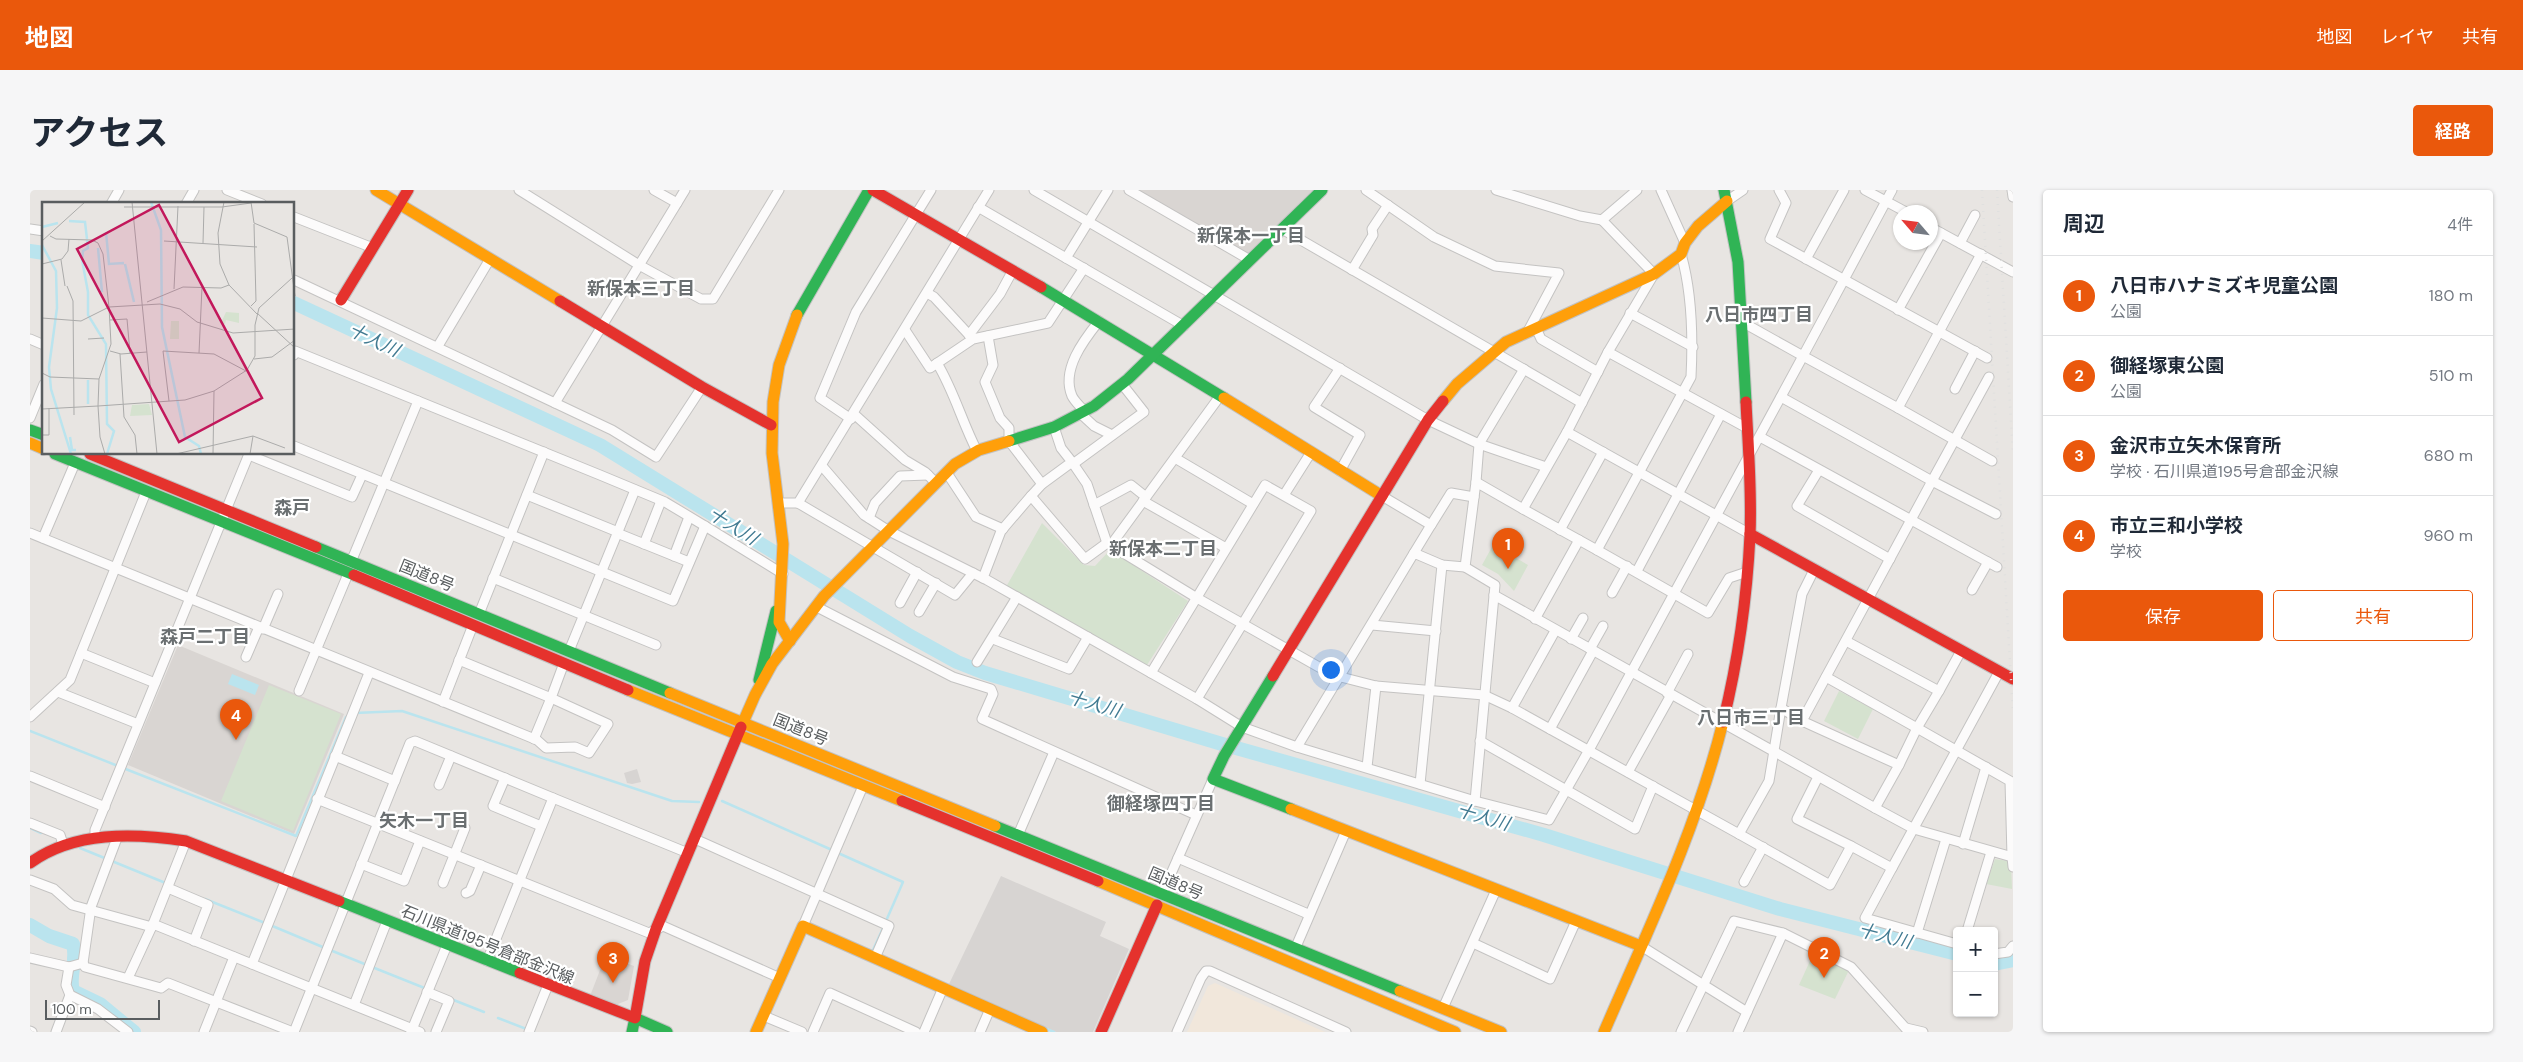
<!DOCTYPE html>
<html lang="ja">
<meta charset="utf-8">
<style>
body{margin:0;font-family:"DM Sans","Noto Sans JP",sans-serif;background:#f6f6f7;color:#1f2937}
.controls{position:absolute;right:15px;bottom:15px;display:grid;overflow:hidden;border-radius:5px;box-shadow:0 1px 4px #0004}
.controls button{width:45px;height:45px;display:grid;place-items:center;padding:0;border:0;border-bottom:1px solid #e0e1e3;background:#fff;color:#1f2937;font:25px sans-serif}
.compass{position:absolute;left:1863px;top:15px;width:45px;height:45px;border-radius:50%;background:#fff;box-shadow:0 1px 4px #0004;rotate:298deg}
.scale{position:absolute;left:15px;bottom:12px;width:115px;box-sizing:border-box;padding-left:5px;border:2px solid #595d5f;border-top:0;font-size:14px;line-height:18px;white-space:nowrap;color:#595d5f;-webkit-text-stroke:4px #fff;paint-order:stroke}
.you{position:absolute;left:1300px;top:479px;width:18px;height:18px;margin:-12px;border:4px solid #fff;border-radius:50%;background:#1a73e8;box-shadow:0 0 0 8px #1a73e833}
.badge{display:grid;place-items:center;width:32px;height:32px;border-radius:50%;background:#ea580c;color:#fff;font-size:16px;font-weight:700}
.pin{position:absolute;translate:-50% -41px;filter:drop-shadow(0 1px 2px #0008)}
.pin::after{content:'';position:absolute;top:26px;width:18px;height:15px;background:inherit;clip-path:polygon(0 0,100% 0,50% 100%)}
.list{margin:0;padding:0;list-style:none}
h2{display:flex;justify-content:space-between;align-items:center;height:65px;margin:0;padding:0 20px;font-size:21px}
h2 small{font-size:16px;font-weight:400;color:#747a83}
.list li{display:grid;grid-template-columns:32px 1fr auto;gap:15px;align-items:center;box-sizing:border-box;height:80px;padding:0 20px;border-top:1px solid #e0e1e3}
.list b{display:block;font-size:19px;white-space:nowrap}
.list p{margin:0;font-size:16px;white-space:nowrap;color:#747a83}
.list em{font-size:16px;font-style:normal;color:#747a83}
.actions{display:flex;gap:10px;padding:15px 20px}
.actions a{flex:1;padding:11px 0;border:1px solid #ea580c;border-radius:5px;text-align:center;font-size:18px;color:#ea580c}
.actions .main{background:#ea580c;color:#fff}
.map{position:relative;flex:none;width:1983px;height:842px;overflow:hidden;border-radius:5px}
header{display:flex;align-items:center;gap:30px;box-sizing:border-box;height:70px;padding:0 25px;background:#ea580c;color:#fff}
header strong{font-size:24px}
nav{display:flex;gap:28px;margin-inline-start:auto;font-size:18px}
.intro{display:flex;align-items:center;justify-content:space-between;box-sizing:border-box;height:120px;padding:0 30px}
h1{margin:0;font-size:35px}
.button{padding:12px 22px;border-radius:5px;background:#ea580c;color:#fff;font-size:18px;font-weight:700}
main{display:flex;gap:30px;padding:0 30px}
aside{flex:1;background:#fff;border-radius:5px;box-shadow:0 1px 4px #0004}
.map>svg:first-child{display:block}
.commercial{fill:#f1e7db}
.industrial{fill:#d7d4d2}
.education{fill:#d9d5d2}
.green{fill:#d5e2cf}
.water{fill:#bae4ee}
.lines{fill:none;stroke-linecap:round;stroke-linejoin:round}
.stream{stroke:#bae4ee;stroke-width:2.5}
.river{stroke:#bae4ee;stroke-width:14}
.street-casing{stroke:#c4c3c2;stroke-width:11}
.fast-casing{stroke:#c2c2c2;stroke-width:13}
.slow-casing{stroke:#c2c2c2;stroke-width:13}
.jam-casing{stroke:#c2c2c2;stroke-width:13}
.street{stroke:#fcfbfb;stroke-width:9}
.fast{stroke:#30b455;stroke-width:11}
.slow{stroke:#ff9f0a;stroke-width:11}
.jam{stroke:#e5322d;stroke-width:11}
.rail{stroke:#e0e0df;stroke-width:2.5;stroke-dasharray:1 6;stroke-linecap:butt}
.labels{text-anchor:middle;stroke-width:4.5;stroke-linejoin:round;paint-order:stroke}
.street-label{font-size:16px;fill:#595d5f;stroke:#fff}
.neighbourhood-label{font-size:18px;font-weight:bold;fill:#6a6f71;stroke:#fff}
.water-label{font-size:18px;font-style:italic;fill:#427b92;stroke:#fff}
.inset-river{fill:none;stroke:#bae4ee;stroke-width:2.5}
.inset-road{fill:none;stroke:#ababaa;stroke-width:1}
.view{fill:#c2185b;fill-opacity:0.15;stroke:#c2185b;stroke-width:2.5}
.inset-edge{fill:none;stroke:#595d5f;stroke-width:2.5}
</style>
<header>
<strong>地図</strong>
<nav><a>地図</a><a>レイヤ</a><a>共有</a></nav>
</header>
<div class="intro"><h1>アクセス</h1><a class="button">経路</a></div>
<main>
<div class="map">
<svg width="1983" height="842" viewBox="0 0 1983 842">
<rect width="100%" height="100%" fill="#e8e5e2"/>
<path class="commercial" d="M1185 793 1295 842H1157L1178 796Z"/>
<g class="industrial">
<path d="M607 579 611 592 602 594 597 593 594 583Z"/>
<path d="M971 686 1076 732 1070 746 1099 759 1063 842H1026L919 794Z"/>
</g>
<g class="education">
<path d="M1107 0H1283L1218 64Z"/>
<path d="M148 455 314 524 264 644 98 575Z"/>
<path d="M588 770 604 776 598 810 583 816 560 806 572 775 584 780Z"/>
</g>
<g class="green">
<path d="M1012 333 1054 375 1065 376 1080 360 1158 411 1117 475 976 397Z"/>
<path d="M1463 355 1498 375 1484 401 1468 384 1452 375Z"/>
<path d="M239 495 311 524 263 641 191 611Z"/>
<path d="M1809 501 1843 519 1828 549 1794 531Z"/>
<path d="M1965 669 1978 671 1981 674 1982 699 1956 694Z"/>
<path d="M1784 762 1819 780 1805 809 1769 795Z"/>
</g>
<path class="water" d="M202 484 229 495 225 505 198 494Z"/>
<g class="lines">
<g class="stream">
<path d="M325 523 372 521 642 611 669 612"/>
<path d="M0 541 88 576"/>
<path d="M93 578 266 646 316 527"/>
<path d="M692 611 802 660"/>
<path d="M0 638 11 643"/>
<path d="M50 658 138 694"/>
<path d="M808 663 873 692 856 731"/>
<path d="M175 709 235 733"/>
<path d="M240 735 295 758"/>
<path d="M300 760 337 775"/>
<path d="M843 760 853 738"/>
<path d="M342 777 397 799"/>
<path d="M421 809 454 822"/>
<path d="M468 828 504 842"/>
<path d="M1014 838 1024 842"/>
</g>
<g class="river">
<path d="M0 61 14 63"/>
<path d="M264 113 570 255 880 446 927 472 955 483 1192 554 1514 645 1750 719 1927 764"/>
<path d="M0 735 19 746 43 754C48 770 38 786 43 801L70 814 104 842"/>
<path d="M1964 774 1983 770"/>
</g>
<g class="street-casing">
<g id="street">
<path d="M197 0 232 14"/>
<path d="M489 0 609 75 671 109H683L749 0"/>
<path d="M624 0 647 13"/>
<path d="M1004 0 1398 230 1449 254 1516 277"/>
<path d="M1078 0 1036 68 1154 136"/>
<path d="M1099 0 1220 70"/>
<path d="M1336 0 1404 47 1465 76 1529 83 1497 143"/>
<path d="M1466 0 1550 26 1572 30"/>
<path d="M1631 0 1655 53"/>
<path d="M1749 0 1756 13 1740 49 1957 168"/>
<path d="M1835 0 1876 22"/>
<path d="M1982 0 1983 7"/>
<path d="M1697 11 1713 0"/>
<path d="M81 14 89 0"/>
<path d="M156 14 164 0"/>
<path d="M948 17 1036 68"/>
<path d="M264 27 343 58"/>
<path d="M1900 37 1983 82"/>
<path d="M0 39 14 41"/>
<path d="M1252 39 1552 213"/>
<path d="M1930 53 1945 25"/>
<path d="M1651 64C1662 102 1663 148 1661 187L1567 360 1678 423 1699 388 1717 382"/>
<path d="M1776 69 1814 0"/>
<path d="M1322 80 1343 45 1342 39 1358 15"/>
<path d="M264 90 525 213 582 240 626 267 672 197"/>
<path d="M897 103 904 107 941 147"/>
<path d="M1868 120 1911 43"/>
<path d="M1600 123 1663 157"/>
<path d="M1712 132 1773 166 1862 0"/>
<path d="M1506 138 1511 149 1568 182"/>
<path d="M875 140 900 178 943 149 1018 133 1054 78"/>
<path d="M939 145 970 104 983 80"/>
<path d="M958 146 963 175 955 192 970 228 979 238V251L1012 294"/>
<path d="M0 149 14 155"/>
<path d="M408 156 460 69"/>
<path d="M1578 162 1717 238"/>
<path d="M264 165 265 161 570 285 635 312 675 336"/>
<path d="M907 173C924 201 932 232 947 261"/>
<path d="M1959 187 1902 291 1966 324"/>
<path d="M1925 199 1945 161"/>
<path d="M525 213 655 0"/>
<path d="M1868 218 1962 271"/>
<path d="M1055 222C1051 217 1045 212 1042 206 1031 180 1053 151 1069 131"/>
<path d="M824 224 875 270 895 282 906 293"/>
<path d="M1051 224 1064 236 1082 245"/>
<path d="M0 228 14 194"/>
<path d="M821 229 790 208 826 122 901 0"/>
<path d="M1537 242 1720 344"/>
<path d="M1730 247 1967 377"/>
<path d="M264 256 643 411 675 336 753 384"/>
<path d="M219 265 322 307 332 285"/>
<path d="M1145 268 1223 314"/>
<path d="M1042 272 1057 294 1077 353"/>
<path d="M1043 274 1114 222 1092 194"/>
<path d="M792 276 834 325 859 341 957 390 1167 509 1212 537 1267 557 1445 611 1519 630 1559 560 1773 166 1868 218 1951 64"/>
<path d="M1789 280 1767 316 1860 369"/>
<path d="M1310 281 1330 245 1284 217 1310 178"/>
<path d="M917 283 946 327 973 339"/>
<path d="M1446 292 1449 254 1494 179"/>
<path d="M497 305 588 342"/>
<path d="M1254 305 1280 264"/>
<path d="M1001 306 1012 294 1042 272 1031 258 1024 237"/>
<path d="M1352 306 1401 335 1384 363"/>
<path d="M1113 311 1196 358"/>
<path d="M749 313H768L959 0"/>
<path d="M768 313 925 405 943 383"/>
<path d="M1064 315 1101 295 1116 307"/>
<path d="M839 328 845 313 870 286 898 285"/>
<path d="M1401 335 1421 303 1444 307"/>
<path d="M1530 340 1573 262"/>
<path d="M0 343 507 550 516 558 545 557 559 563 578 534 521 508 534 473"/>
<path d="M587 343 659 372"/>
<path d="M13 348 45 273"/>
<path d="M614 354 631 311"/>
<path d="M1081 355 1190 206"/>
<path d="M1567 360 1493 319 1537 242 1578 162 1624 84 1572 30 1607 0"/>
<path d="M644 366 659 327"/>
<path d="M321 372 388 211"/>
<path d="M1435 377 1465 395 1445 611"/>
<path d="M1607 381 1691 224"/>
<path d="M463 388 626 455"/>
<path d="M953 388 971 341 1001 306 1055 369 1077 353 1167 408 1303 485 1346 496 1454 505 1482 518 1709 644 1739 591 1751 518 1772 531 1902 291 1751 207"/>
<path d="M1942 400 1958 372"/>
<path d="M1582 403 1597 376"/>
<path d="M1464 405 1845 618 1869 575 1772 531"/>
<path d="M870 413 887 382"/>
<path d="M787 417 923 487 961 499 963 504 952 529 1166 625"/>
<path d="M889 422 906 393"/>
<path d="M449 424 514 262"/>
<path d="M1505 429 1549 350"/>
<path d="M1342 435 1406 441"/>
<path d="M233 439 248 404"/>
<path d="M963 449 1039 479 1058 447"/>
<path d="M1541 449 1553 428"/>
<path d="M1560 459 1573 436"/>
<path d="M539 461 605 300"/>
<path d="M51 463 125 493"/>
<path d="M216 467 229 437"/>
<path d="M429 470 521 508 504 549"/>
<path d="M947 472 987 407"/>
<path d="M1121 483 1235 295 1281 321 1167 509"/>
<path d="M1796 487 1887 538 1909 501 1816 451"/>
<path d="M269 501 318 384"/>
<path d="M1909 501 1931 461"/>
<path d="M28 502 108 534"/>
<path d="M1637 503 1658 464"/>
<path d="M413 512 443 435"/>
<path d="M1482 518 1525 441"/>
<path d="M1751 518 1772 404 1784 380"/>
<path d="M0 527 40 490 116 302"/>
<path d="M1520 539 1563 461"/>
<path d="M1450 551 1605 639 1623 596"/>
<path d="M1267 557 1384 363 1412 375 1435 377 1446 292 1493 319"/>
<path d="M305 566 365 591"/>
<path d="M1869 575 1887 538 1980 591 1982 667"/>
<path d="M1337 577 1346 496"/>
<path d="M1598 582 1641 505"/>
<path d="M0 586 75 617"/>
<path d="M1788 587 1767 629 1821 656"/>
<path d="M475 588 463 616 511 636"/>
<path d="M1390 594 1412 375"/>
<path d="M409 595 421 566"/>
<path d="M287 609 619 743 633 736 750 788"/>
<path d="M1845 618 1884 639 1982 667 1983 677"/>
<path d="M0 633 30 645 33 654"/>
<path d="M1709 644 1800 695 1821 656 1862 678 1969 482"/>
<path d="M988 645 1024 562"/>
<path d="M65 648V640L219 264"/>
<path d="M665 649 859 736 845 768"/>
<path d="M1933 654 1956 577"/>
<path d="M1148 668 1278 724"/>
<path d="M331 674 374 691 390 651"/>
<path d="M1862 678 1835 728 1927 754"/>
<path d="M0 690 24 699 42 715 122 737"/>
<path d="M1714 692 1733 657"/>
<path d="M413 693 435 638"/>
<path d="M138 698 178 715 164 751"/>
<path d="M436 703 440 701 451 675"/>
<path d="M1132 704 1183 589"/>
<path d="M123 734 390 842"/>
<path d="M773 736 833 596"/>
<path d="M1937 741 1961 662"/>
<path d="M1887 743 1916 649"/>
<path d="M1443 753 1520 789 1546 731"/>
<path d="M1611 756 1717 822 1708 842"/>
<path d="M1265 759 1316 641"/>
<path d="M1964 764 1978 762 1983 756"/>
<path d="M0 768 39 777 53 773 55 777 131 798 138 793 263 842"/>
<path d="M457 771 523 608 658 663"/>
<path d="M53 773 61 717 87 648"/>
<path d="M222 774 339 483"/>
<path d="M39 777 36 795 40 805 68 819 98 842"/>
<path d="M98 788 123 734 156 651"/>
<path d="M397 802 419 811 406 842"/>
<path d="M324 815 357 731"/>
<path d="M1413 818 1466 700"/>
<path d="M1717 822 1753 743"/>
<path d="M734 826 772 842"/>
<path d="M1876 838 1893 842"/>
<path d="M0 841 2 842"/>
<path d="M26 842 40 805"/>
<path d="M174 842 204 767"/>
<path d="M264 842 380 553 385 551 523 608"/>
<path d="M381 842 417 755"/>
<path d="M499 842 518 795"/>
<path d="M783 842 800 803 886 842"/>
<path d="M894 842 913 798"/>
<path d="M950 842 960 819"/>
<path d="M1147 842 1171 788 1176 781H1180L1316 842"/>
<path d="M1651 842 1704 731 1753 743 1821 777 1879 842"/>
</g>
</g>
<g class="fast-casing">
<g id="fast">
<path d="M1694 0 1708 72 1716 212"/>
<path d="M1011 97 1194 208"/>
<path d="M767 125 839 0"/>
<path d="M0 240 14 245"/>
<path d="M979 251 1024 237 1064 216 1098 189 1292 0"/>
<path d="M25 264 324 385"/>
<path d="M286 357 640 503"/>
<path d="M1243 486 1194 566 1183 589 1261 619"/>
<path d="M729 490 746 421"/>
<path d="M965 636 1370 801"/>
<path d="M309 711 490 783"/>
<path d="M602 842 605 828 637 842"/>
</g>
</g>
<g class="slow-casing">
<g id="slow">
<path d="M346 0 530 111"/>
<path d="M1194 208 1352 306"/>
<path d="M1413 211 1427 194 1476 152 1624 84 1651 64 1655 53 1668 36 1697 11"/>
<path d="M0 253 14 259"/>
<path d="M760 451 749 432 753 354 742 263 743 212 749 175 767 125"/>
<path d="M598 500 872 611"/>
<path d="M640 503 965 636"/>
<path d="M711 537 725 505 742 474 794 406 925 274 949 260 979 251"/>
<path d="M1261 619 1611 756"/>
<path d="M1068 691 1425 842"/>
<path d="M1370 801 1471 842"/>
<path d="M726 842 773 736 1012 842"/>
<path d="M1574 842C1618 740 1666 641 1693 532"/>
</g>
</g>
<g class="jam-casing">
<g id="jam">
<path d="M843 0 1011 97"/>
<path d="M311 110 378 0"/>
<path d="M530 111 672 197 741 235"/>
<path d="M60 264 286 357"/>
<path d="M1720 344 1983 489"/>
<path d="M324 385 598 500"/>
<path d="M1243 486 1398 230 1413 211"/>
<path d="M1693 532C1708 471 1717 408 1720 345 1722 300 1718 256 1716 212"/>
<path d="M872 611 1068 691"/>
<path d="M0 673C44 641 104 643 156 651L309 711"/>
<path d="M490 783 605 828 615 771 626 739 711 537"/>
<path d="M1071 842 1127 715"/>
</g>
</g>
<use href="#street" class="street"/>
<use href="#fast" class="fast"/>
<use href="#slow" class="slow"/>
<use href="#jam" class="jam"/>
<g class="rail">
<path d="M1952 0 1983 523"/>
<path d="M1967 0 1983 264"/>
</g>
</g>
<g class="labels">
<g class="street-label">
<text transform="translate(397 385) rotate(22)" y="6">国道8号</text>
<text transform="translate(771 539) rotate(22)" y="6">国道8号</text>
<text transform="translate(1146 693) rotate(23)" y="6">国道8号</text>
<text transform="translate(458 754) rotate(22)" y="6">石川県道195号倉部金沢線</text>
</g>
<g class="neighbourhood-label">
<text x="1221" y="52">新保本一丁目</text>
<text x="611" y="105">新保本三丁目</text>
<text x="1729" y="131">八日市四丁目</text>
<text x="262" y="324">森戸</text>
<text x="1133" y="365">新保本二丁目</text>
<text x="175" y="453">森戸二丁目</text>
<text x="1721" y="534">八日市三丁目</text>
<text x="1131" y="620">御経塚四丁目</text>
<text x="394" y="637">矢木一丁目</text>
</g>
<g class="water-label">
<text transform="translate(344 150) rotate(25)" y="6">十人川</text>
<text transform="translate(703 336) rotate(32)" y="6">十人川</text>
<text transform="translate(1064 514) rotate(16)" y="6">十人川</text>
<text transform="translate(1453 627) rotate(16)" y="6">十人川</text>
<text transform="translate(1855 746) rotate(14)" y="6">十人川</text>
</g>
</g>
<g transform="translate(12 12)">
<rect width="252" height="252" fill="#e8e5e2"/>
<path d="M184 110 197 111V121L184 118 183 122 179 121ZM129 119H137V137H128ZM107 202 110 213 88 214 90 203Z" fill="#d5e2cf"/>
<path class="inset-river" d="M109 0 119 28 120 125 143 235 157 244 159 252M27 19 43 20 45 37M0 25 16 21M64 30 67 62 82 61M45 38 46 46 41 49 40 58 46 90V113L64 142 65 222 72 229 65 252M0 43 14 69 15 106 7 165 9 187 29 252M56 46 60 90M83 62 92 100M46 178V202M28 235 30 248H34"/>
<path class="inset-road" d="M90 0 115 252M182 0 176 31 178 62 187 83 215 112M209 0 212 21 245 35 253 94M82 5H180L209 1M8 34 14 37 50 38 56 41 61 52 67 105 118 102 138 107 155 120 191 131 253 127M0 39 43 0M122 39 215 45M161 41 162 5M19 58 23 84M0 62 20 57 26 49 27 37M25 84 31 99 32 213M132 87 136 4M105 100 141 85 179 86 187 83M209 104 214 99 212 22M215 111 253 146M0 116 39 119 67 105 69 142 57 177 56 204 143 198 172 189 205 168 213 154V123L217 106 250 76M68 118 85 117 88 151M46 137 62 136M68 149 79 152 105 150M157 151 160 85M78 152 82 215 93 233 95 252M212 157 230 155 253 138M0 171 8 175 57 177M127 199 121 149 172 152 204 169M0 207 56 204 58 235 63 252M0 233H7V206M134 252 211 234 243 246M171 252 172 189M208 252 211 234"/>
<path class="view" d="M117 3 220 196 137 240 35 47Z"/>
<rect width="252" height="252" class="inset-edge"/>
</g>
</svg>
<div class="controls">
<button>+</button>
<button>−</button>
</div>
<svg class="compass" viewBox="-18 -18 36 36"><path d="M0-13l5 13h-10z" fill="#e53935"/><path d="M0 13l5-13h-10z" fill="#747a83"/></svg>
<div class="scale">100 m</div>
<div class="you"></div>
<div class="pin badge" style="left:1478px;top:379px">1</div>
<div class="pin badge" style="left:1794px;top:788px">2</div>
<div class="pin badge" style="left:583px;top:793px">3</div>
<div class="pin badge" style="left:206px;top:550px">4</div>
</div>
<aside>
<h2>周辺<small>4件</small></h2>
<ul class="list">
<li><span class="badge">1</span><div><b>八日市ハナミズキ児童公園</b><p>公園</p></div><em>180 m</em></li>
<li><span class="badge">2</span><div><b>御経塚東公園</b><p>公園</p></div><em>510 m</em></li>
<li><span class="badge">3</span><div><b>金沢市立矢木保育所</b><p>学校 · 石川県道195号倉部金沢線</p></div><em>680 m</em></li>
<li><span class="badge">4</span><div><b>市立三和小学校</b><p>学校</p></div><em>960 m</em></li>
</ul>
<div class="actions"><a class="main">保存</a><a>共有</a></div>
</aside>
</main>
